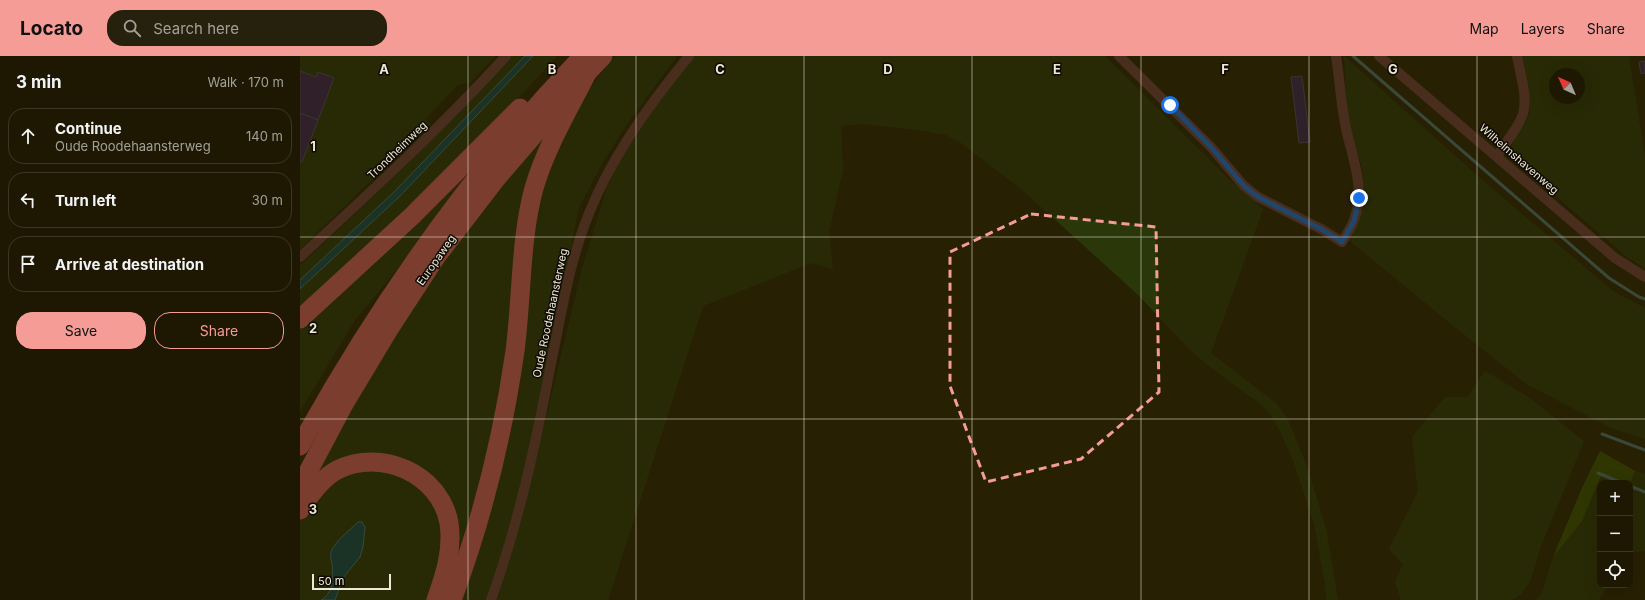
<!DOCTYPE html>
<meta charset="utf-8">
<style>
body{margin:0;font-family:Inter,sans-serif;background:#26210c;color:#f1f3f6}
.controls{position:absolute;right:12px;bottom:12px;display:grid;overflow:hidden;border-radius:8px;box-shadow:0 4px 16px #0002}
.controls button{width:36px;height:36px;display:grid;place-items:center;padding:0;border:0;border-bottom:1px solid #3c3724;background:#1e1802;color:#f1f3f6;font:20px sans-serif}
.compass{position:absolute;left:1249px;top:12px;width:36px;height:36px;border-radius:50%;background:#1e1802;box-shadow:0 4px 16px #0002;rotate:316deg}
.scale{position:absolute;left:12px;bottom:10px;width:79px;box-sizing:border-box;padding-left:4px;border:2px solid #ede8d7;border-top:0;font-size:11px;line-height:14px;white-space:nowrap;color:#ede8d7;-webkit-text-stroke:3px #0e0a02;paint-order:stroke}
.stop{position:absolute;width:12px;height:12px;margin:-9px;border:3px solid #1a73e8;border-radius:50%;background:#fff}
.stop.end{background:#1a73e8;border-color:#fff;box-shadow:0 1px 4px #0008}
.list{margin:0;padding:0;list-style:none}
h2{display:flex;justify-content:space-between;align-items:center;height:52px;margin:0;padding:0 16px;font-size:17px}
h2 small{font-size:13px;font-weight:400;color:#a1a099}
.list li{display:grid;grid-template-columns:26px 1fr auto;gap:12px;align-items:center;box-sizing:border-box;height:56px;margin:0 8px 8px;padding:0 8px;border:1px solid #3c3724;border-radius:16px}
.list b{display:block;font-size:15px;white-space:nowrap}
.list p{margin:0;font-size:13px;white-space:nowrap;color:#a1a099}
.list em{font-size:13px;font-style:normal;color:#a1a099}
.actions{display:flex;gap:8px;padding:12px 16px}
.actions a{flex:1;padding:9px 0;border:1px solid #f59c96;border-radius:16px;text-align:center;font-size:14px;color:#f59c96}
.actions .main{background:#f59c96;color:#111}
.icon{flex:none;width:22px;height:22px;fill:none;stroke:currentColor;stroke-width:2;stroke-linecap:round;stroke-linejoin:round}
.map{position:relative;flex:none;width:1345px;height:544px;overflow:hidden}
header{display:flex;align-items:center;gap:24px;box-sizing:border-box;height:56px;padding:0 20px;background:#f59c96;color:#111}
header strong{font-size:19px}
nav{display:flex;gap:22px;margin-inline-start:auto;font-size:14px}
.search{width:280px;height:36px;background:#26210c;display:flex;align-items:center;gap:10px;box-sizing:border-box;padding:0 14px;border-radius:16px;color:#a1a099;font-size:15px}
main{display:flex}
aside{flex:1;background:#1e1802}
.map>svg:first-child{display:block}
.green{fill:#293709;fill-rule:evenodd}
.forest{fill:#3b5102}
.water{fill:#0b4951;stroke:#4f7979}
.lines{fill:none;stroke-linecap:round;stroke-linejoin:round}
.stream{stroke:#4f7979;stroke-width:3}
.building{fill:#3a1f58;stroke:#554a65}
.street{stroke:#713e3e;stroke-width:10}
.highway{stroke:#df6063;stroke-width:19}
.route{stroke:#1a73e8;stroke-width:5}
.marked{fill:none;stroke:#f59c96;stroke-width:3;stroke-dasharray:8 5;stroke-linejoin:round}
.grid{fill:none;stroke:#ede8d7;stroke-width:1;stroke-opacity:0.55}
.labels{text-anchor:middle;stroke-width:3;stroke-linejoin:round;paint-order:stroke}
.street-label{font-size:11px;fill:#ede8d7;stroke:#0e0a02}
.grid-label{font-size:13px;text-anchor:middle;font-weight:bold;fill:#ede8d7;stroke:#0e0a02;stroke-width:3;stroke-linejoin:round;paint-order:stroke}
</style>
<header>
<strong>Locato</strong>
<div class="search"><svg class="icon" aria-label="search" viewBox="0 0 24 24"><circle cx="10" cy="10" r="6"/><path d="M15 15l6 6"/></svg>Search here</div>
<nav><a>Map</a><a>Layers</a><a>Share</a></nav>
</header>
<main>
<aside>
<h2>3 min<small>Walk · 170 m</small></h2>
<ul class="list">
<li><svg class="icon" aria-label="ahead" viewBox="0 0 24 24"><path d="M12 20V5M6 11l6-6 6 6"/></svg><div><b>Continue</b><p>Oude Roodehaansterweg</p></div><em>140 m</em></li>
<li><svg class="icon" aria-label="left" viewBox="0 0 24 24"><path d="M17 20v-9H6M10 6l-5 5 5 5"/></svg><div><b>Turn left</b></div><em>30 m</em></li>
<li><svg class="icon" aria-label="arrive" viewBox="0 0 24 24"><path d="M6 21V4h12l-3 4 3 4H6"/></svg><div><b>Arrive at destination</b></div></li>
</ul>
<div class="actions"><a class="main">Save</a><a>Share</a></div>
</aside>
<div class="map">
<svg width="1345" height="544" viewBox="0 0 1345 544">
<rect width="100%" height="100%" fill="#282003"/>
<g class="green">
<path d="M0 0H195L169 28 166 27 158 29 125 63 130 68 0 193Z"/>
<path d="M211 0H225L94 136 0 224V209C74 143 144 73 211 0Z"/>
<path d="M233 0H257L184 79 0 258V233L99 141Z"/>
<path d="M315 0H377L327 68 303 106 279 151 228 406 188 544H156L170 503 237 139 280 45Z"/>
<path d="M393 0H805L931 125 963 153 911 297 977 348 988 364 1008 413 1026 473 1038 544H1026L1025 528 1014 468 993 404 981 377 971 359 962 349 910 311 890 294 837 238 804 208 720 132 661 87 646 79 618 74 562 68 541 70 543 114 529 175 533 213 511 207 403 250 308 544H197L225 448 282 213 306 134 317 110 341 73 369 30Z"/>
<path d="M1044 0 1181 123 1314 236 1345 252V383L1311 372 1228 329 1156 272 1050 185C1061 160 1067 136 1061 108 1058 95 1051 83 1049 70 1045 47 1046 23 1044 0Z"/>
<path d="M1222 0H1329L1345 101V213L1327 201 1214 104C1205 82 1223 77 1229 59 1233 50 1224 12 1222 0ZM1255 18H1279V42H1255Z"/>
<path d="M267 46 249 81 204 336 161 504 116 410 16 419 68 320 138 210Z"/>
<path d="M172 111 94 217 55 264 0 355V271Z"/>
<path d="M1185 315 1227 340 1284 385 1241 490 1230 526 1221 538 1212 544H1101L1095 525 1103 508 1089 493 1118 436 1112 381 1145 341H1167Z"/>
<path d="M87 412 129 437 145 478 131 544H35L43 522 51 512 30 498C32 511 38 538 22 544 16 544 6 544 0 544V460L12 442 45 418Z"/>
<path d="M1335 415 1345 418V495L1330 497V427Z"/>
<path d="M1301 419 1319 427H1300V529H1308L1299 544H1236L1242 537 1253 501 1282 465Z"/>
</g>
<path class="forest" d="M1300 395 1335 415 1330 427H1319L1301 420 1282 465 1253 501 1282 432Z"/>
<g class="water">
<path d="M225 0H233L99 141 0 233V224L94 136Z"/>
<path d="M58 466H62L65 471 63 491 60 501 43 522 35 544H21C34 537 33 522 32 508 31 504 30 500 31 496 36 484 49 475 58 466Z"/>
</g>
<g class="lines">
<g class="stream">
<path d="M1053 0 1309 222 1339 241 1345 243"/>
<path d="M1302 378 1345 394"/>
<path d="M1298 417 1322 427"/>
<path d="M1330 430 1345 436"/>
</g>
</g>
<g class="building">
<path d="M1345 5V17L1341 18 1339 6Z"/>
<path d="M0 15 16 21 18 16 34 22 18 64 0 57Z"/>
<path d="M1002 20 1010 86 999 87 991 21Z"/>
<path d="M0 57 18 64 2 106 0 105Z"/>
</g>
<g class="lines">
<g class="street">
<path d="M819 0 911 91 944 130 958 141 1023 174 1042 186C1046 179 1051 172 1054 164 1065 134 1054 106 1047 77 1041 52 1040 25 1036 0"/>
<path d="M1079 0 1315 202 1345 221"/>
<path d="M1197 100C1205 87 1218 73 1223 58 1228 40 1220 18 1217 0"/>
<path d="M0 201C71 136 141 71 206 0"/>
<path d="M191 544C218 469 235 391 250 313 261 260 269 205 290 155 312 100 351 46 389 0"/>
</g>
<g class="highway">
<path d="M0 263 112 160 220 52"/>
<path d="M0 390C78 249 171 116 283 0"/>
<path d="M0 431 44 348 89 273 136 201 196 123 287 17 303 0"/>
<path d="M0 454C9 440 22 422 37 414 80 392 140 417 149 467 153 494 145 519 136 544"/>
<path d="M152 544C182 464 203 379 215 295 222 242 220 183 234 132 246 91 268 55 287 17"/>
</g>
</g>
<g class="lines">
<path class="route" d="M870 49 911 91 944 130 958 141 1023 174 1042 186 1054 165 1059 142"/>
</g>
<path d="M0 0H1345V544H0ZM731 158 856 171 859 336 781 403 686 426 650 330V196Z" fill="#282003" fill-opacity=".55" fill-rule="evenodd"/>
<path class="marked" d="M731 158 856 171 859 336 781 403 686 426 650 330V196Z"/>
<path class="grid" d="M168 0V544M336 0V544M504 0V544M672 0V544M841 0V544M1009 0V544M1177 0V544M0 181H1345M0 363H1345"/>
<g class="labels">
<g class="street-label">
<text transform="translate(97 94) rotate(-44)" y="4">Trondheimweg</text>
<text transform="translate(1219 103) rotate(41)" y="4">Wilhelmshavenweg</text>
<text transform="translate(136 204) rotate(-55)" y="4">Europaweg</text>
<text transform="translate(250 257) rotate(-78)" y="4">Oude Roodehaansterweg</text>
</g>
</g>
<g class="grid-label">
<text x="84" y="18">A</text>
<text x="252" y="18">B</text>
<text x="420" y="18">C</text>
<text x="588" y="18">D</text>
<text x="757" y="18">E</text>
<text x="925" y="18">F</text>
<text x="1093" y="18">G</text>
<text x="13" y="95">1</text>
<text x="13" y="277">2</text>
<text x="13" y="458">3</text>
</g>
</svg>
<div class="controls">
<button>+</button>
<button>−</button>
<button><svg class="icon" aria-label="locate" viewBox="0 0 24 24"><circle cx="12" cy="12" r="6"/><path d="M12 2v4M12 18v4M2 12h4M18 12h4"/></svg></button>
</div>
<svg class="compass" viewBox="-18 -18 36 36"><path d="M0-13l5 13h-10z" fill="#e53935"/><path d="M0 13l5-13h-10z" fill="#a1a099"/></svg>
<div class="scale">50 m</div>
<div class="stop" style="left:870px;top:49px"></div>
<div class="stop end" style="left:1059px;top:142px"></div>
</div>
</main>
